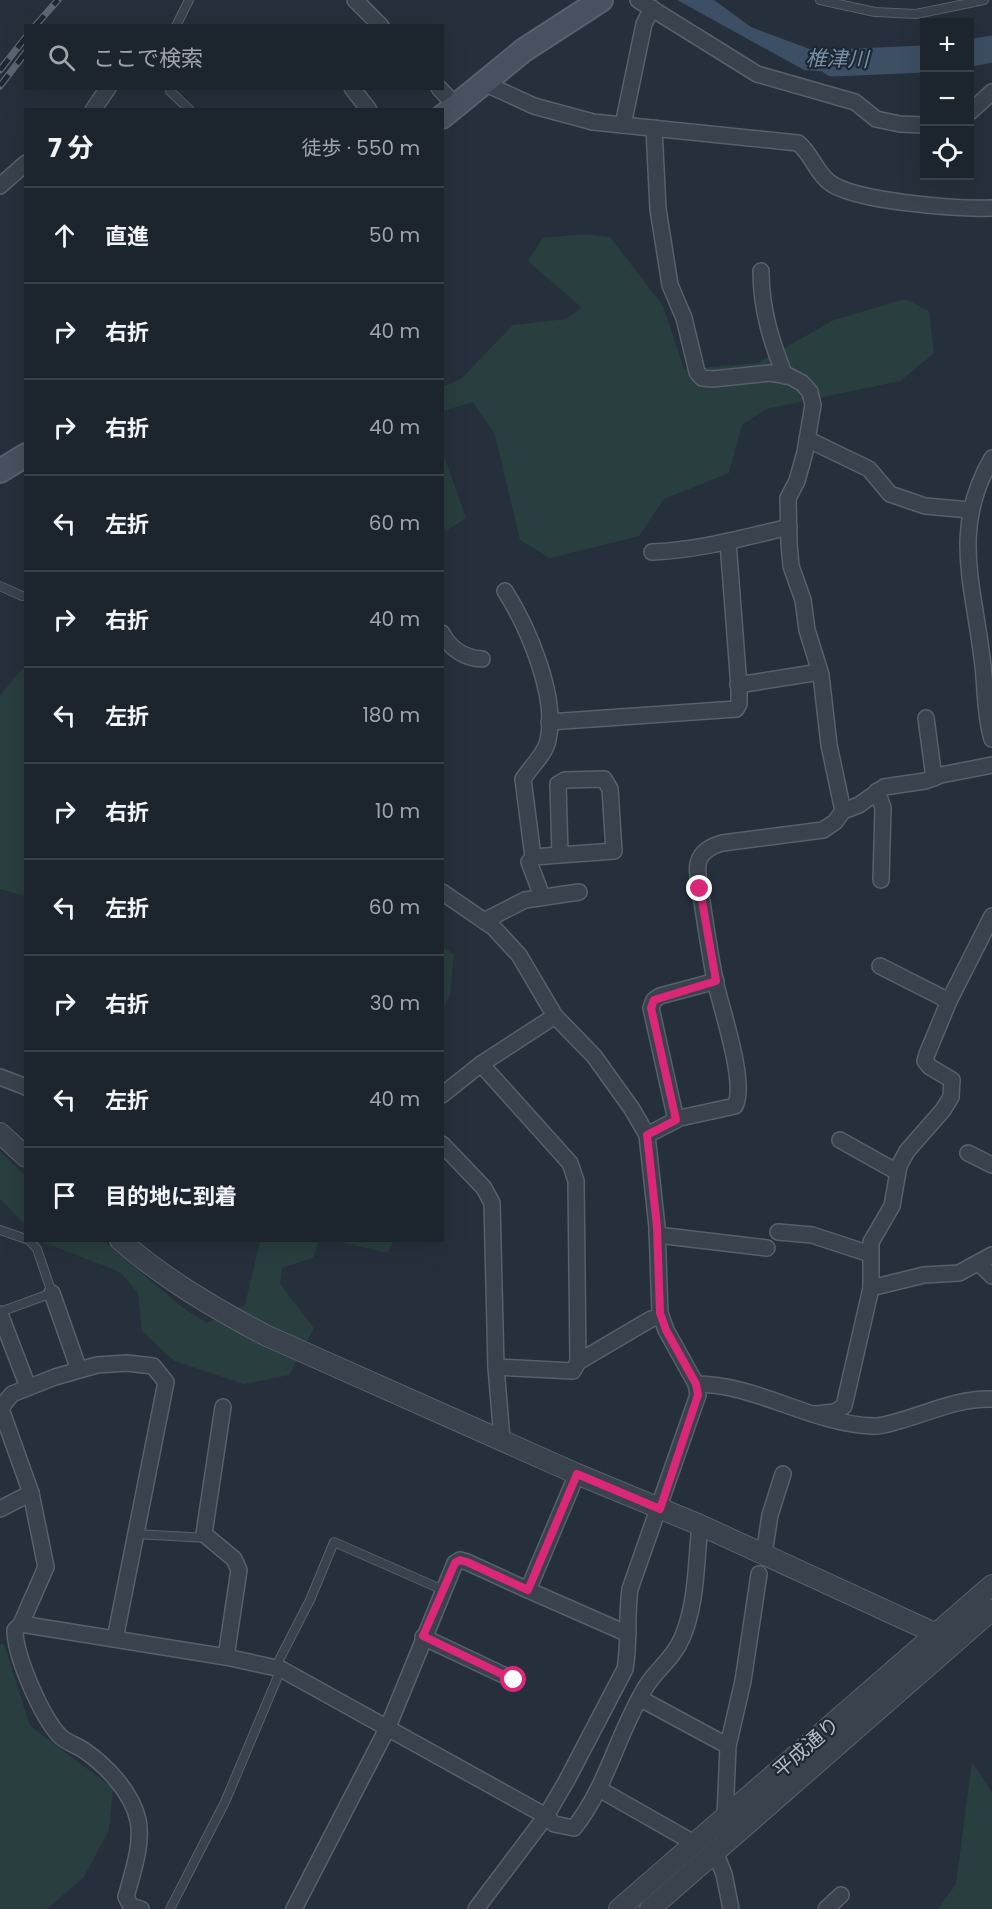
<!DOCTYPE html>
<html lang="ja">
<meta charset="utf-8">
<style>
body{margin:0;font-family:Poppins,"Noto Sans JP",sans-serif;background:#293039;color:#f1f3f6}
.controls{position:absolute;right:18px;top:18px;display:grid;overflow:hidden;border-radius:0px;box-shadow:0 6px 24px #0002}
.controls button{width:54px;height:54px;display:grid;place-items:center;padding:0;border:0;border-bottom:2px solid #3a4149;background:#1c242d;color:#f1f3f6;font:30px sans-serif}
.stop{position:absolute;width:18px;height:18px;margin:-14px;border:4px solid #db2777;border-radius:50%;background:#fff}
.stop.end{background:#db2777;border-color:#fff;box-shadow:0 2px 6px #0008}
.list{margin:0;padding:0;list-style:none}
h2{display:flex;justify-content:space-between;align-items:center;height:78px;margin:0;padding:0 24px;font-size:26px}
h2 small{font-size:20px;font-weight:400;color:#a0a4aa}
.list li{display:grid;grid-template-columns:39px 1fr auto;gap:18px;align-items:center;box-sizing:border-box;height:96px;padding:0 24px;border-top:2px solid #3a4149}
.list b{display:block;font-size:22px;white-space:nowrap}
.list em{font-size:20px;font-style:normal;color:#a0a4aa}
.icon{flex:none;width:33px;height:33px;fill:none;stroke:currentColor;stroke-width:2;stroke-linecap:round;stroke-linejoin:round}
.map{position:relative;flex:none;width:992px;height:1909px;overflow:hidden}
.search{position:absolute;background:#1c242d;box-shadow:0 6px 24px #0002;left:24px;top:24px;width:420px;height:66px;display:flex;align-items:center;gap:15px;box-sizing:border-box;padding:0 21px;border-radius:0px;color:#a0a4aa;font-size:22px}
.panel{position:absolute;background:#1c242d;box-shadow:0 6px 24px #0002;left:24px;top:108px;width:420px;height:1134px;border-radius:0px}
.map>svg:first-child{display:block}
.green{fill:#293e3e}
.water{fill:#3c4f64}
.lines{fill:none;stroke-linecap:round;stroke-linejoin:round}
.river{stroke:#3c4f64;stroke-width:27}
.service-casing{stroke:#57606b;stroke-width:10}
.minor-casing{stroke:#57606b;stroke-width:18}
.tertiary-casing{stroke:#57606b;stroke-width:22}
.secondary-casing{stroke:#57606b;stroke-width:26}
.service{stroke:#39424d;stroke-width:8}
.minor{stroke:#39424d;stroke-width:15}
.tertiary{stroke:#39424d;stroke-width:20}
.secondary{stroke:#48515f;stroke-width:22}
.rail-casing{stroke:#5c6673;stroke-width:7}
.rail{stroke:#1e2732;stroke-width:4.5;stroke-dasharray:14;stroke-linecap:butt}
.route{stroke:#db2777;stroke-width:8}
.labels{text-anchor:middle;stroke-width:4.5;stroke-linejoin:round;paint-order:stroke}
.street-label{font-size:20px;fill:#b5bdc8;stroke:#1e2732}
.water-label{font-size:21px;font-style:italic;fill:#788fa9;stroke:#1e2732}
</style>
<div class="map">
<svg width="992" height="1909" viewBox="0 0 992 1909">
<rect width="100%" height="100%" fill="#26303c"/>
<g class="green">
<path d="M584 234 610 237 663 306 684 369 758 363 834 320 905 299 929 311 934 353 900 381 766 409 742 425 729 473 664 499 639 536 550 558 520 540 495 435 473 402 443 411 442 387 461 379 513 325 566 319 582 308 528 261 543 238Z"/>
<path d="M442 450 466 518 446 531 442 525Z"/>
<path d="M25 666V896L0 889V695Z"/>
<path d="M443 947 454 954 450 994 443 1008Z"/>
<path d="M0 1152 25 1175V1225L0 1199Z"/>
<path d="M40 1241H104L183 1308 207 1323 245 1305 260 1241H323H319L313 1258 282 1268 280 1284 314 1328 289 1375 244 1384 174 1361 142 1331 138 1293 120 1272Z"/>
<path d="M394 1241 387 1253 337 1241 394 1240Z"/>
<path d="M0 1644H4L30 1726 113 1788 109 1830 84 1877 47 1909H0Z"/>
<path d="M972 1762 992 1793V1909H938L956 1884Z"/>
</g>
<path class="water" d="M677 0H714L751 27 815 51 869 54V75L804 70Z"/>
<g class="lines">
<g class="river">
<path d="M970 53 992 49"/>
<path d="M833 63 924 59"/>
</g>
<g class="service-casing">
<g id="service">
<path d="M820 0 875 12 916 14 984 0"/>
<path d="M176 26 189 0"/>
<path d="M170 91 190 110"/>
<path d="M0 586 22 596"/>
<path d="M0 1230 26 1239"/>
<path d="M0 1312 52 1293 37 1249 29 1240"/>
<path d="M136 1534 207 1538"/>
<path d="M275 1668 310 1600 334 1542 443 1590"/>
<path d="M170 1909 225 1802 281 1669"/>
</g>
</g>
<g class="minor-casing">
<g id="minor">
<path d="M355 0 381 26"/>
<path d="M638 0 757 74 855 102 876 119 900 124 924 125"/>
<path d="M484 83 534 106 593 122 798 143C811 153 816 172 829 182 854 202 959 209 992 208"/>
<path d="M352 88 369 110"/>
<path d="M439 88 456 106"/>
<path d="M93 110 108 88"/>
<path d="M970 112 992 92"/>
<path d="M623 125 644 24 652 8"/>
<path d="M0 186 26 163"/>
<path d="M761 271C761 309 771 341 785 376"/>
<path d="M807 439 869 469 890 494 925 506 970 510"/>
<path d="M992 458C951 528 973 583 982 658 986 684 984 713 992 739"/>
<path d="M652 552C699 550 743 538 789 527"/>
<path d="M505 591C528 627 558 697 548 740 546 753 530 768 523 779L533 857"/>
<path d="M442 633C450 649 465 658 482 659"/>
<path d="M738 685 820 672"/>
<path d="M926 718 934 778"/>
<path d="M549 722 736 709 739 704V687L728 542"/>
<path d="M877 791 883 808 881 880"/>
<path d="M843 811 859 805 884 787 925 781 941 775 992 765"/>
<path d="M442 892 493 927 519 955 555 1016 594 1056 632 1109 647 1135 657 1227 660 1313 666 1330 696 1384 698 1395 630 1589C626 1616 630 1642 625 1669L567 1780 546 1816 476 1909"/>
<path d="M542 896 529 862 533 857 614 851 610 789 604 779 565 780 558 784 560 854"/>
<path d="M484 921 525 900 579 892"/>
<path d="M880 966 949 1001"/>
<path d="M481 1064 570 1163 576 1181 578 1362 573 1371 496 1367"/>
<path d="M0 1077 26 1087"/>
<path d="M442 1095 481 1064 555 1016"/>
<path d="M676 1120 651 1008 654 1000 660 996 716 981"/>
<path d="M647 1135 680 1118 735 1106C747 1082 721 1009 715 980 709 950 705 920 700 889 699 879 695 867 700 858 705 849 713 846 722 843L823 830 835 822 843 811 829 745 821 675 807 630 803 600 791 566 789 543 788 498 797 481 805 452 813 405 810 392 802 383 789 376 770 373 713 379 702 378 697 372 684 318 670 285 658 209 654 128"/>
<path d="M840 1140 897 1172"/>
<path d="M442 1144 484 1188 492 1203 496 1367 502 1439"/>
<path d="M968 1153 992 1165"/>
<path d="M778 1232 812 1235 870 1254"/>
<path d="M657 1235 767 1248"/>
<path d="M979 1263 992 1276"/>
<path d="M871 1288 924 1275 959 1273 992 1255"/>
<path d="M52 1293 79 1370"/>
<path d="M0 1314 28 1387"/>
<path d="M578 1362 651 1319 661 1317"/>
<path d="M696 1384C757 1384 811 1424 873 1426 881 1427 891 1423 899 1421 931 1412 959 1398 992 1399"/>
<path d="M223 1407 204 1534 234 1559 239 1570 226 1657"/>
<path d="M0 1409 12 1394 55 1377 97 1365 127 1363 153 1366 166 1382 115 1639"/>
<path d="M1 1409 31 1493 46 1567 21 1624 15 1630C15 1656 41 1715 59 1735 65 1742 74 1744 82 1749 105 1764 132 1792 138 1820 143 1845 132 1874 126 1897L131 1906 141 1909"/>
<path d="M816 1414 835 1412 844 1406 871 1288V1242L892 1206 899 1166 907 1151 943 1110 951 1097 952 1080 930 1067 925 1061 927 1054 949 1001 992 916"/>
<path d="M0 1509 31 1493"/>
<path d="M764 1554 770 1515 783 1474"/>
<path d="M528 1590 628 1634"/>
<path d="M21 1624 226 1657 281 1669 546 1816 554 1824 574 1828C608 1785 618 1731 647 1685 657 1669 673 1659 682 1638 697 1604 696 1561 700 1525"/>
<path d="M423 1637 514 1680"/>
<path d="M641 1699 728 1746"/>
<path d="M599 1789 694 1843"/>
<path d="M725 1817 728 1746 743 1681 759 1574"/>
<path d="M715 1852 724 1874 731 1909"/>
<path d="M294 1909 388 1727 455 1563 460 1560 467 1562 528 1590 577 1474"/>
<path d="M826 1909 841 1895"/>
</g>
</g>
<g class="tertiary-casing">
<g id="tertiary">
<path d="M0 1133 26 1157"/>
<path d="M120 1240C163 1278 214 1308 265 1335L577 1474 700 1525 954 1642"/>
<path d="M619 1909 992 1585"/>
<path d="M650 1909 992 1610"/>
</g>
</g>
<g class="secondary-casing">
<g id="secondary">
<path d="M442 117 524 50 601 0"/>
<path d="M0 471 26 455"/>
</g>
</g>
<use href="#service" class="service"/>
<use href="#minor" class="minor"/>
<use href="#tertiary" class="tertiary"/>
<use href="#secondary" class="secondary"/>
<g class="rail-casing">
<g id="rail">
<path d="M35 26 58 0"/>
<path d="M0 70 26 37"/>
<path d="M0 86 26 52"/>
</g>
</g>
<use href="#rail" class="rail"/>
</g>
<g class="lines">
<path class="route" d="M514 1680 423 1636 455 1563 460 1560 467 1562 528 1590 577 1474 660 1509 698 1395 696 1384 666 1330 660 1313 657 1227 647 1135 676 1120 651 1008 654 1000 716 981 700 889"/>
</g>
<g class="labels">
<g class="street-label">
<text transform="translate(806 1747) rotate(-41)" y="7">平成通り</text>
</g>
<g class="water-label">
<text transform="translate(837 59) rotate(1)" y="7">椎津川</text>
</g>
</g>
</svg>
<div class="controls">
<button>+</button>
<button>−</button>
<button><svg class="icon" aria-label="locate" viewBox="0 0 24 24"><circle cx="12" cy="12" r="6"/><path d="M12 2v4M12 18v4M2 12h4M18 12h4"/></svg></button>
</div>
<div class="stop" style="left:514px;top:1680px"></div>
<div class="stop end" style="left:700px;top:889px"></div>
<div class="search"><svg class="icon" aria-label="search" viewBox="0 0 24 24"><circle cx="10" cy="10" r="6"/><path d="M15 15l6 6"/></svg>ここで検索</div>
<section class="panel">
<h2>7 分<small>徒歩 · 550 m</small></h2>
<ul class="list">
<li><svg class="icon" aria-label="ahead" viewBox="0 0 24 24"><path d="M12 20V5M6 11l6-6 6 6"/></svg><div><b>直進</b></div><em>50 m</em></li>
<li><svg class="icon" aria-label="right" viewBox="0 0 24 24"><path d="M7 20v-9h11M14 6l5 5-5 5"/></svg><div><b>右折</b></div><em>40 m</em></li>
<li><svg class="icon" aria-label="right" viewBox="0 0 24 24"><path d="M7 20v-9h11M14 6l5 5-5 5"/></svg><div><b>右折</b></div><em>40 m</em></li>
<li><svg class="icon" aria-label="left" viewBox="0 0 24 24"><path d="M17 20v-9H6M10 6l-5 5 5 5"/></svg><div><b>左折</b></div><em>60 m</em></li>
<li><svg class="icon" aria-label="right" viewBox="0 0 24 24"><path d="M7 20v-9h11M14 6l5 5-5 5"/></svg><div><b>右折</b></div><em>40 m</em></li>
<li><svg class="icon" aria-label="left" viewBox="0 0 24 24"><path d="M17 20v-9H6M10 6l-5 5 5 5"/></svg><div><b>左折</b></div><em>180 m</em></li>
<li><svg class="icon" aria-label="right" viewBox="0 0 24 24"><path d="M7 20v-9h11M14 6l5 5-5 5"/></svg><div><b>右折</b></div><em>10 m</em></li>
<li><svg class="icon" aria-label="left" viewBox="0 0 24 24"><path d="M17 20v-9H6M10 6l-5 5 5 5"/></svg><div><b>左折</b></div><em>60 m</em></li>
<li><svg class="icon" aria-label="right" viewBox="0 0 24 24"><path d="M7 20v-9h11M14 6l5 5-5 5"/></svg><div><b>右折</b></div><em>30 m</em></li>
<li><svg class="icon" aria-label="left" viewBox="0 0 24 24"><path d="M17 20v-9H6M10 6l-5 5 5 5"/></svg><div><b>左折</b></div><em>40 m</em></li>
<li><svg class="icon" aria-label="arrive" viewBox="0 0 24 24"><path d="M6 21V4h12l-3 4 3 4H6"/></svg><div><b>目的地に到着</b></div></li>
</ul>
</section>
</div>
